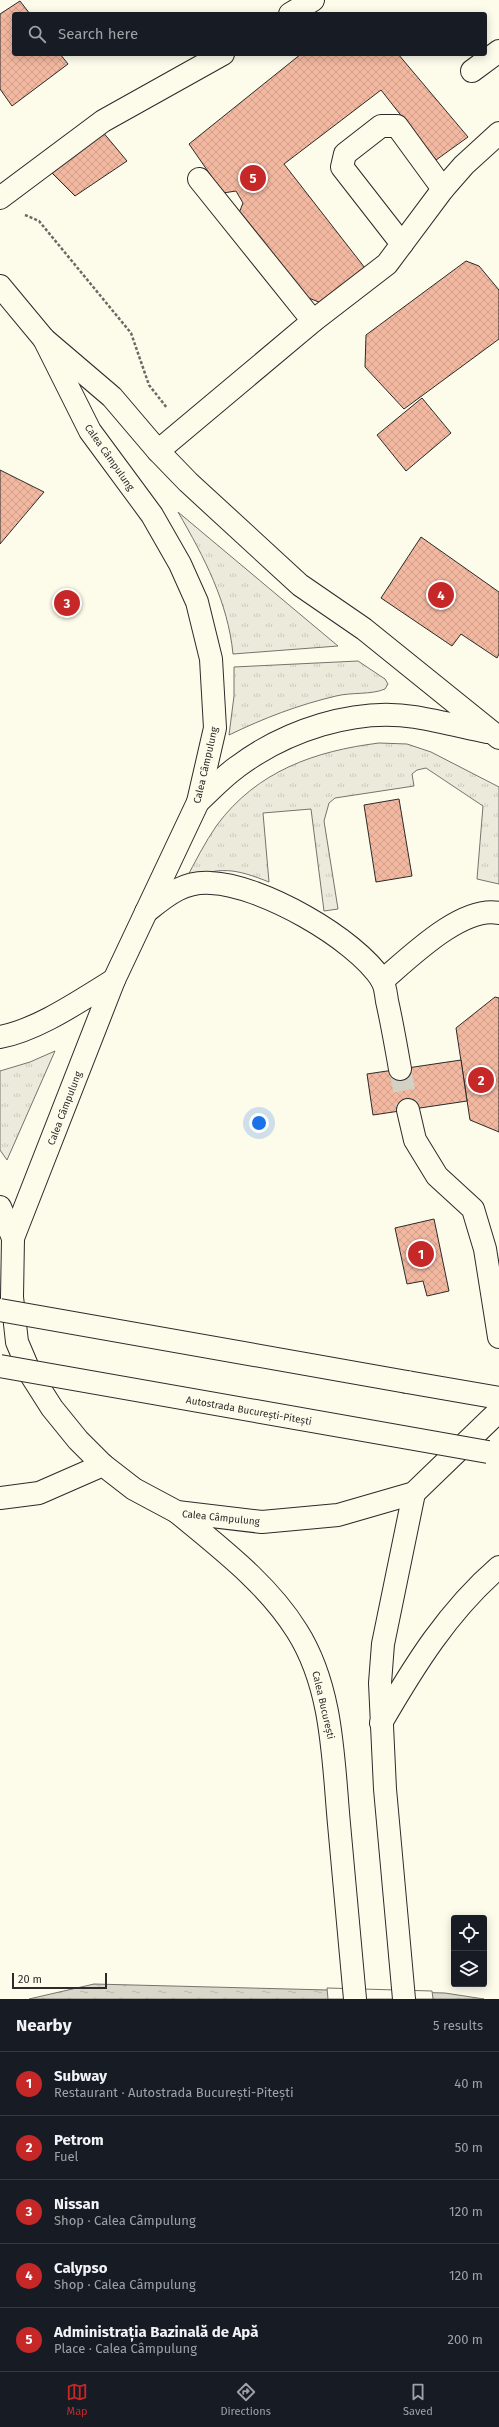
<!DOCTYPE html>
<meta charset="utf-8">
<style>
body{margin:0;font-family:"Fira Sans",sans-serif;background:#20242c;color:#f1f3f6}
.controls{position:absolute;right:12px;bottom:12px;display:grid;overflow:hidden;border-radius:4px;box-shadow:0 2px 10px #0003}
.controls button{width:36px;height:36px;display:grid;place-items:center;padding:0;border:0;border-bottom:1px solid #363941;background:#171b24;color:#f1f3f6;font:20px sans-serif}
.scale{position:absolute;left:12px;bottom:10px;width:95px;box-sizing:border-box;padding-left:4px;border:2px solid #2b2b2b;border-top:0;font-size:11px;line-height:14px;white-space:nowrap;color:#2b2b2b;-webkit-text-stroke:3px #fdfbea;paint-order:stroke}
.you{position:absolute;left:259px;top:1123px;width:14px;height:14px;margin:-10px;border:3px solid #fff;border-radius:50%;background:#1a73e8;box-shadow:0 0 0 6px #1a73e833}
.badge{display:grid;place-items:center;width:26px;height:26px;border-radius:50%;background:#c62828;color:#fff;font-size:13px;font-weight:700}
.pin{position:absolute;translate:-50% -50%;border:2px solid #fff;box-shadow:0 1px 4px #0006}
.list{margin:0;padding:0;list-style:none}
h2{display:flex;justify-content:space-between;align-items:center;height:52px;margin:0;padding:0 16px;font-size:17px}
h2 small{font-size:13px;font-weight:400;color:#9ea1a6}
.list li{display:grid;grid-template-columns:26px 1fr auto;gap:12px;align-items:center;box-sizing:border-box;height:64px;padding:0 16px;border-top:1px solid #363941}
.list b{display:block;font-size:15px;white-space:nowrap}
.list p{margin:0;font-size:13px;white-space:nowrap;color:#9ea1a6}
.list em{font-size:13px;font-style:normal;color:#9ea1a6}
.icon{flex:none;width:22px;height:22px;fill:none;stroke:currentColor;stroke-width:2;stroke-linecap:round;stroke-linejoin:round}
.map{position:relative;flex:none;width:499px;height:1999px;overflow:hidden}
.search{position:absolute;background:#171b24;box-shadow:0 2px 10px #0003;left:12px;right:12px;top:12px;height:44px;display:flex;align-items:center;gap:10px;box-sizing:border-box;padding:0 14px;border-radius:4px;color:#9ea1a6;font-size:15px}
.sheet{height:372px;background:#171b24}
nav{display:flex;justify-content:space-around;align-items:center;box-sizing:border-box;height:56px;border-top:1px solid #363941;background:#171b24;font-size:11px;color:#9ea1a6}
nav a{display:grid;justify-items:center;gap:2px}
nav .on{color:#c62828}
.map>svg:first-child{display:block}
.grass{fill:url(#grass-tufts);stroke:#74746e}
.water{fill:url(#water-ripples);stroke:#74746e}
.pier{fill:#fdfbea;stroke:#74746e}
.building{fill:url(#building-cross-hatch);stroke:#2b2b2b}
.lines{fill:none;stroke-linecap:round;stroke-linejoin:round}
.minor-tunnel{stroke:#d3d1c4;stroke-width:22;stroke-dasharray:22 11;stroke-linecap:butt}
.minor-casing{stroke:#2b2b2b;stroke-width:24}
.major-casing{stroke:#2b2b2b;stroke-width:24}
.highway-casing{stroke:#2b2b2b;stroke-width:24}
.path{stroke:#6a6964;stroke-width:2.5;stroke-dasharray:3 2;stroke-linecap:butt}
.minor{stroke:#fdfbea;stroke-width:22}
.major{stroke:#fdfbea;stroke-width:22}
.highway{stroke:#fdfbea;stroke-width:22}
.highway-bridge-casing{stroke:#2b2b2b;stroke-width:24;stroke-linecap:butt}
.highway-bridge{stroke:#fdfbea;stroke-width:22}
.labels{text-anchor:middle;stroke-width:3;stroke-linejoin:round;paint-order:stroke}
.street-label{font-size:10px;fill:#2b2b2b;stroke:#fdfbea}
</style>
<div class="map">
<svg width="499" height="1999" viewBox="0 0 499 1999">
<defs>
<pattern id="grass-tufts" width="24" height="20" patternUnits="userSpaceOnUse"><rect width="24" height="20" fill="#ecebdb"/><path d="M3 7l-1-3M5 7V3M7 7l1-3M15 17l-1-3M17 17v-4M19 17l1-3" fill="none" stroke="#cbcabc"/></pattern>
<pattern id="water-ripples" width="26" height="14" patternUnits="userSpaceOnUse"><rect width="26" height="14" fill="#d8d7c9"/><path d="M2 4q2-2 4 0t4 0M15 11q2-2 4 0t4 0" fill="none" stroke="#bab9ad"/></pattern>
<pattern id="building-cross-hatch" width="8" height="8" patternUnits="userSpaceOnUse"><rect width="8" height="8" fill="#f2b8a0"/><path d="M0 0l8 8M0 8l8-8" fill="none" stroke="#d09e8a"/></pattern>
</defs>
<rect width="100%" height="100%" fill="#fdfbea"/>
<g class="grass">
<path d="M178 512 338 646 233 654C228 602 204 557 178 512Z"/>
<path d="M358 661 385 679 388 684 385 689C371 695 352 692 336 696 298 705 264 718 229 735L234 696V667Z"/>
<path d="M379 743 407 744 431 752 499 787V884L477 879 483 806 426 768 417 770 412 774 414 786 335 798 329 803 324 821 338 909 324 911 311 809 263 813 269 882C236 869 219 865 185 881 195 862 205 842 217 825 257 771 315 751 379 743Z"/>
<path d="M55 1051 7 1160 0 1150V1071L30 1062Z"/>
</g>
<path class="water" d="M94 1984 445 1993 484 1999H29Z"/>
<path class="pier" d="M327 1988 432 1991 433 1999H328Z"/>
<g class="building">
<path d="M20 1 30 14H14V54H60L68 64 12 106 0 89V14Z"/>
<path d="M301 54H398L468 137 436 160 381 90 284 164 365 268 321 303 304 296 239 213 243 203 236 191 223 193 189 144Z"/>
<path d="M102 131 127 161 75 196 52 173Z"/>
<path d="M466 261 479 266 499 290V339L404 409 365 367 366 335Z"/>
<path d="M422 398 451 433 406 471 377 435Z"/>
<path d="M0 470 44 492 0 544Z"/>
<path d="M421 537 499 592V654L497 658 461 634 452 646 381 598Z"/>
<path d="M399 799 412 876 376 882 364 805Z"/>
<path d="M495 997 499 998V1132L470 1120 456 1028Z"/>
<path d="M461 1060 467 1101 373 1115 367 1074Z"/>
<path d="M434 1219 449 1291 427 1296 423 1281 407 1284 395 1228Z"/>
</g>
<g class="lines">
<path class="minor-tunnel" d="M400 1069 408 1110"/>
<g class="minor-casing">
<g id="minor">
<path d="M290 14 313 0"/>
<path d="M472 71 499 51"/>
<path d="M199 179 313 321"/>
<path d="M0 198 103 121 223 54"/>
<path d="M402 244 342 167 345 154 381 126H397L443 189"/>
<path d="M158 451 313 321 387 264 443 189 464 165 499 133"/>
<path d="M146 912C166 896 183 881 211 883 261 885 355 938 382 980 385 985 386 994 387 1001 392 1023 396 1046 400 1069"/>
<path d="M382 981C409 958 462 905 499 913"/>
<path d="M408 1110 415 1140 437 1176 473 1209 485 1249 499 1337"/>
<path d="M0 1498 39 1493 103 1465"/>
<path d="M381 1723C414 1666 448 1611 499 1567"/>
</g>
</g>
<g class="major-casing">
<g id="major">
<path d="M177 1512C220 1548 267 1583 297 1631 333 1688 333 1759 339 1824 344 1882 350 1941 355 1999"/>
<path d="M404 1999 385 1789 380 1683 383 1644 414 1493"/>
</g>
</g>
<g class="highway-casing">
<g id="highway">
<path d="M0 286 44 339 112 397 158 451 188 482 300 585 364 629 499 738"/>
<path d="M44 339 90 431 152 515 180 564 197 602 211 659 215 728 198 802 114 980 13 1238 12 1297 17 1342 31 1375 52 1408 78 1440 103 1465 134 1489 177 1512 262 1522 338 1515 414 1493 499 1411"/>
<path d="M198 802C211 790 223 777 237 767 285 731 355 707 415 717 439 721 463 727 487 732"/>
<path d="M0 1037C38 1030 81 1000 114 980"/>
<path d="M0 1207 13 1238"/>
<path d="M407 1382 499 1398"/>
</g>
</g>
<path class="path" d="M25 215 39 221 131 333 149 385 167 408"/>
<use href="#minor" class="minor"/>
<use href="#major" class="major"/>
<use href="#highway" class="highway"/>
<g class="highway-bridge-casing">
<g id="highway-bridge">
<path d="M0 1310 407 1382"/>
<path d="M0 1366 488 1452"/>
</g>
</g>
<use href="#highway-bridge" class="highway-bridge"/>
</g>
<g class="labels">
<g class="street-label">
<text transform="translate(110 457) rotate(55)" y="4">Calea Câmpulung</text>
<text transform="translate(205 765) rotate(-77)" y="4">Calea Câmpulung</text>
<text transform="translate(64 1108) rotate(-69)" y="4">Calea Câmpulung</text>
<text transform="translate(249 1410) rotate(10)" y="4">Autostrada București-Pitești</text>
<text transform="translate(221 1517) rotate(6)" y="4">Calea Câmpulung</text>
<text transform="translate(324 1705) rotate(77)" y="4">Calea București</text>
</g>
</g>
</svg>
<div class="controls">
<button><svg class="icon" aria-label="locate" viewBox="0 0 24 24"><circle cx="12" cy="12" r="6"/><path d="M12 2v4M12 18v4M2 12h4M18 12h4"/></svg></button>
<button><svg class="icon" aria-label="layers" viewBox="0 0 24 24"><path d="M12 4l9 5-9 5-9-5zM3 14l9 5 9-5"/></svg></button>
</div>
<div class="scale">20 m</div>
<div class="you"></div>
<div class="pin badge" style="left:421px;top:1254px">1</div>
<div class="pin badge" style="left:481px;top:1080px">2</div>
<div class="pin badge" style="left:67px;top:603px">3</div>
<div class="pin badge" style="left:441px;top:595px">4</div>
<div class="pin badge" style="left:253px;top:178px">5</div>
<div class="search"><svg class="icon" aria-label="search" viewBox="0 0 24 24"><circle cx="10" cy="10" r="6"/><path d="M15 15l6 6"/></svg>Search here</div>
</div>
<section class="sheet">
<h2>Nearby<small>5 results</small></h2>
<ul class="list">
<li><span class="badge">1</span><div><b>Subway</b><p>Restaurant · Autostrada București-Pitești</p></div><em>40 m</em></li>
<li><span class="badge">2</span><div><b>Petrom</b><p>Fuel</p></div><em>50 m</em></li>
<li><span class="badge">3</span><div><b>Nissan</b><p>Shop · Calea Câmpulung</p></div><em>120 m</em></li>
<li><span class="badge">4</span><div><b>Calypso</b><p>Shop · Calea Câmpulung</p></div><em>120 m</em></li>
<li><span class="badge">5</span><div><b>Administrația Bazinală de Apă</b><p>Place · Calea Câmpulung</p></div><em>200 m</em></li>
</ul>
</section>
<nav>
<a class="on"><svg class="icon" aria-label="map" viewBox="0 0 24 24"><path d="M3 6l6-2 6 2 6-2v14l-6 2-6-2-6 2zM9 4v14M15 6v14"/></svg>Map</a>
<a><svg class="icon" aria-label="directions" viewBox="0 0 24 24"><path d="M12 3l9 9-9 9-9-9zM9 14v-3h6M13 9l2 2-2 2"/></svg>Directions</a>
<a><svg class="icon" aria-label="saved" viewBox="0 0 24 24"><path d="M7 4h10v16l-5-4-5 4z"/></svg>Saved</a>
</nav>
